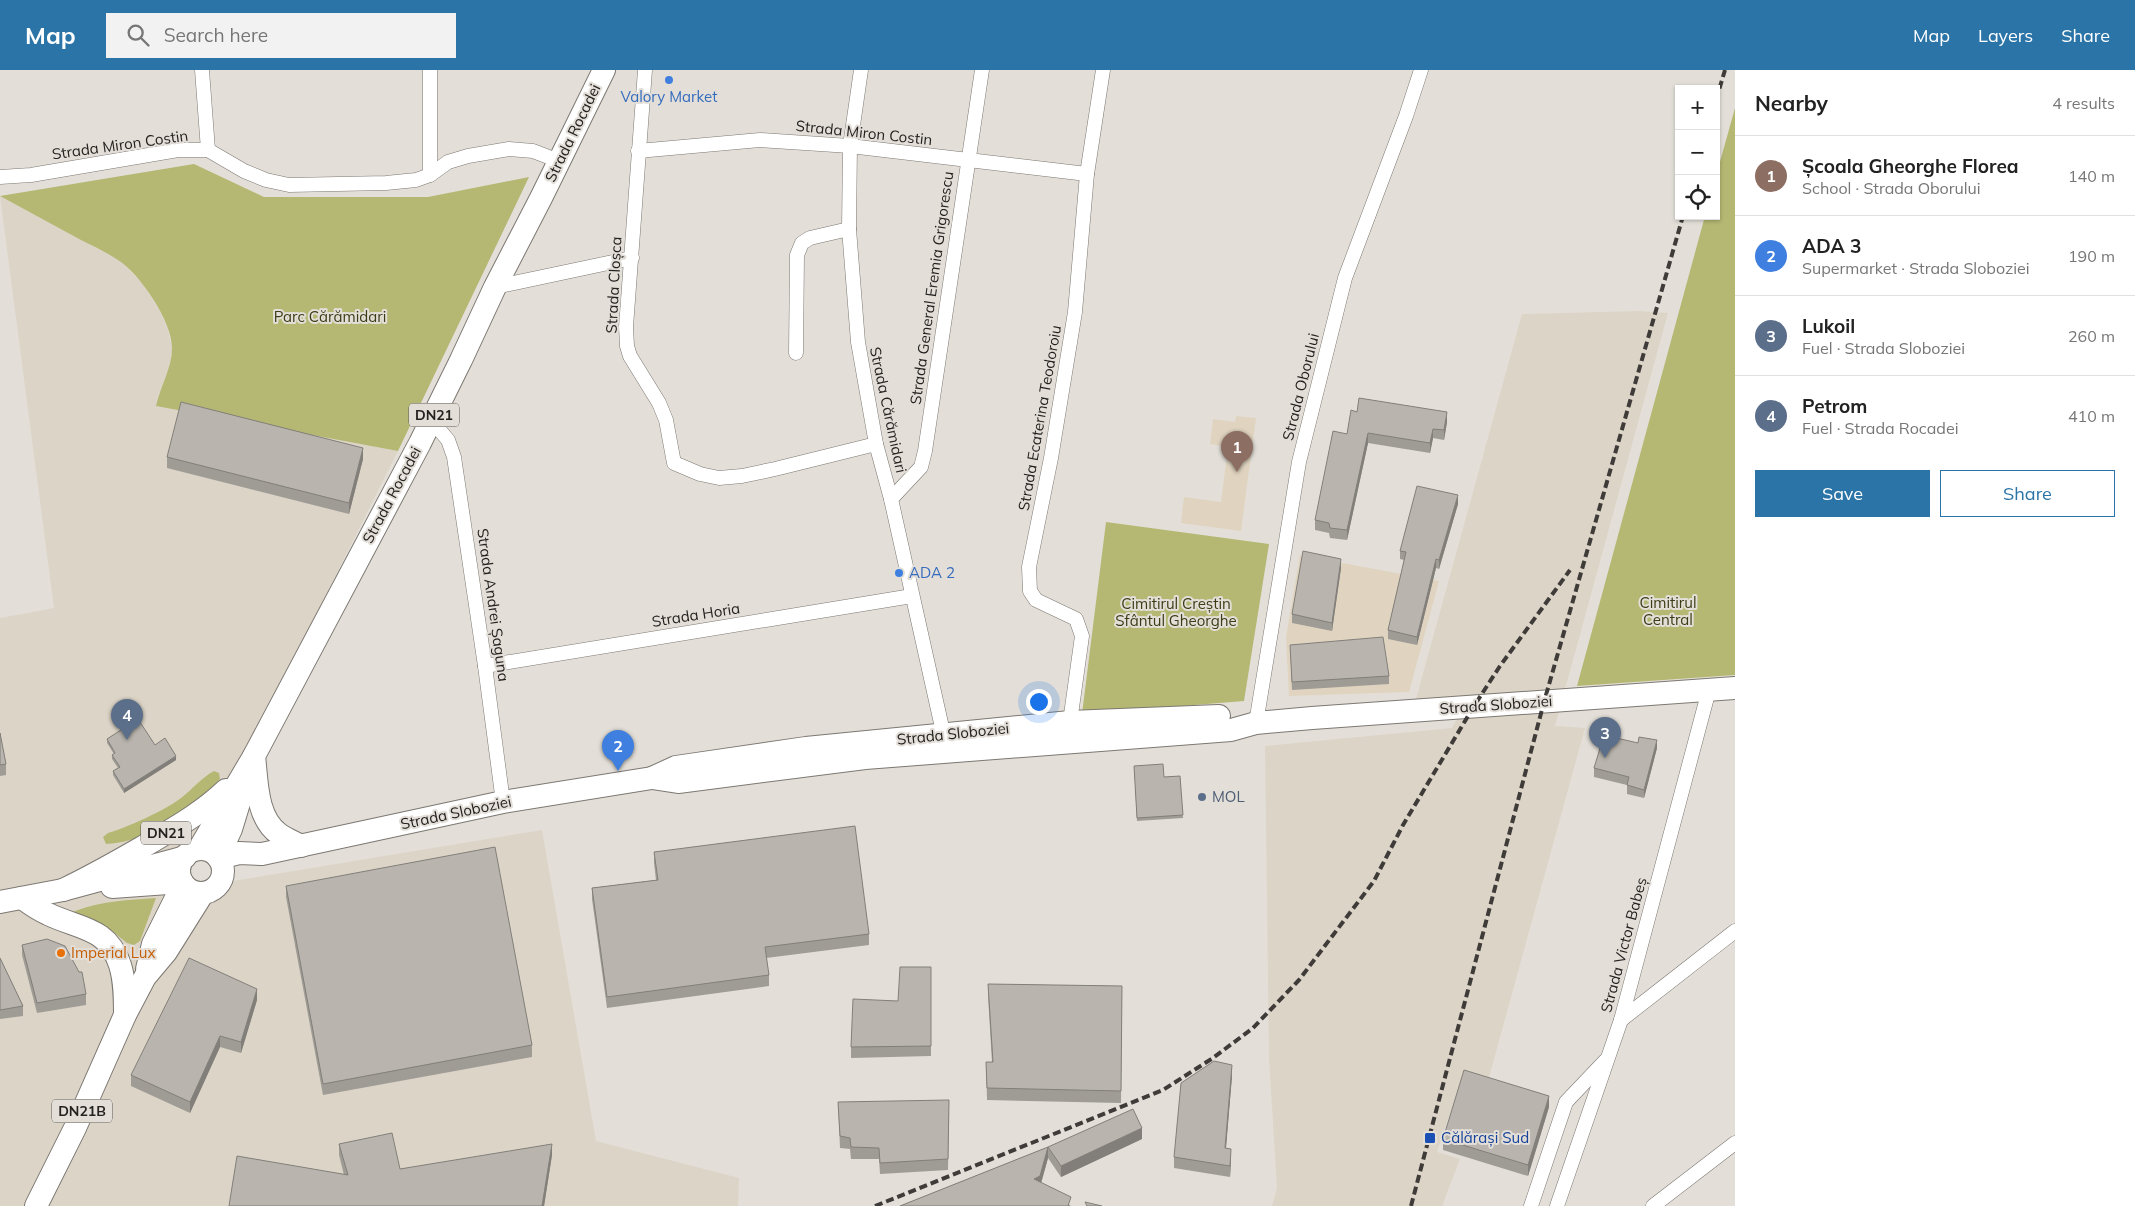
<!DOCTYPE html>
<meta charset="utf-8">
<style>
body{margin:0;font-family:Mulish,sans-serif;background:#f2f2f2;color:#222}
.controls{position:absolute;right:15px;top:15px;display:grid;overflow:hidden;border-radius:0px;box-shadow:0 1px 4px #0004}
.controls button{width:45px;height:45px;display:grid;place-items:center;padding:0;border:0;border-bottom:1px solid #e0e0e0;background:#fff;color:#222;font:25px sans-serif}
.you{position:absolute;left:1038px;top:631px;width:18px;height:18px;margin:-12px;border:4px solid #fff;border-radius:50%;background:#1a73e8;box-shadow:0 0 0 8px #1a73e833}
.badge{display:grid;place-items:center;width:32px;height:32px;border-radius:50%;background:#2b74a7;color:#fff;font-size:16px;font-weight:700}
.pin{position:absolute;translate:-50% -41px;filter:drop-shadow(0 1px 2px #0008)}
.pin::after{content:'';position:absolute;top:26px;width:18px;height:15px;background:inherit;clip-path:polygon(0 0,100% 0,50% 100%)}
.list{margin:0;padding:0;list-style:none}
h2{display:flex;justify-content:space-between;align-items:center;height:65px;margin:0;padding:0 20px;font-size:21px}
h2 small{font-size:16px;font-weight:400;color:#767676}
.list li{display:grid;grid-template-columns:32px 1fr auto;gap:15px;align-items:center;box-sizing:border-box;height:80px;padding:0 20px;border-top:1px solid #e0e0e0}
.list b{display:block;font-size:19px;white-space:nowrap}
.list p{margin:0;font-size:16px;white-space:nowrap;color:#767676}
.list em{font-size:16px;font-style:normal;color:#767676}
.actions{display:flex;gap:10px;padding:15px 20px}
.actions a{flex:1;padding:11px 0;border:1px solid #2b74a7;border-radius:0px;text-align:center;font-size:18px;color:#2b74a7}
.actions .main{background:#2b74a7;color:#fff}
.icon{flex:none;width:28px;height:28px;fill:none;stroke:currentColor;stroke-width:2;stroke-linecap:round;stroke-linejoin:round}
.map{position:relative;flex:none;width:1735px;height:1136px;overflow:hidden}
header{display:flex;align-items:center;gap:30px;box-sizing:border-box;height:70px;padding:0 25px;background:#2b74a7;color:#fff}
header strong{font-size:24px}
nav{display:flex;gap:28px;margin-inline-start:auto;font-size:18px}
.search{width:350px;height:45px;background:#f2f2f2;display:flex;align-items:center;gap:12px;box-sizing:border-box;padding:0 18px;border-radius:0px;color:#767676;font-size:19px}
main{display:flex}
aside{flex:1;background:#fff}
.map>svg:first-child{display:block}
.built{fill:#dcd4c7}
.education{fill:#e0d4c0}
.green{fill:#b4b872}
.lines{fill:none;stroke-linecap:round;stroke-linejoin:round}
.minor-casing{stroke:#7c7872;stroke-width:15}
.primary-casing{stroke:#7c7872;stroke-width:24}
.minor{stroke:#fff;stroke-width:14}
.primary{stroke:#fff;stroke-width:22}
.rail{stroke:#3e3b39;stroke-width:4;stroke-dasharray:8 4;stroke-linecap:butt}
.wall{fill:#9f9c96}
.shaded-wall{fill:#827f7a}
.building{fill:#b9b5ae;stroke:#827f7a}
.shop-dot{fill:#3f7fe0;stroke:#e3dfd8;stroke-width:2}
.service-dot{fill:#5c6f8a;stroke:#e3dfd8;stroke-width:2}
.food-dot{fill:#e8710a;stroke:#e3dfd8;stroke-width:2}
.transit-dot{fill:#1a4fb4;stroke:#e3dfd8;stroke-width:2}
.labels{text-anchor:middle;stroke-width:4;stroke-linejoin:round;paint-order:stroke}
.shield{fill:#e3dfd8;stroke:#5d5b57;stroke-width:1}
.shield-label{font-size:14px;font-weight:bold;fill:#242220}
.shop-label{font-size:15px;fill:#366cbe;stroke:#e3dfd8}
.street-label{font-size:15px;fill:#242220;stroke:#e3dfd8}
.park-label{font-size:15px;fill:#3c3d16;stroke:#e3dfd8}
.service-label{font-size:15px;fill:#4e5e75;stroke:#e3dfd8;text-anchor:start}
.food-label{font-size:15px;fill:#c56008;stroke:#e3dfd8;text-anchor:start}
.transit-label{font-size:15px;fill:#164399;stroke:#e3dfd8;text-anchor:start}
</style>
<header>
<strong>Map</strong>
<div class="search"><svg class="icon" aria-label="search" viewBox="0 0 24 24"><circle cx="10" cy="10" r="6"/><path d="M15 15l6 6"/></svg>Search here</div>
<nav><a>Map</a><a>Layers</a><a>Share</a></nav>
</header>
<main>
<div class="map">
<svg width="1735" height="1136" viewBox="0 0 1735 1136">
<rect width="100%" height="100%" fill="#e3dfd8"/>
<g class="built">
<path d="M0 126 119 190 142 213 158 237 167 257 172 277 169 299 158 325 156 336 398 381 178 820 542 760 596 1071 739 1108 738 1136H0V548L54 538Z"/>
<path d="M1639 241 1668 243 1555 656 1585 658 1488 1011 1463 1006 1437 1082 1460 1089 1442 1136H1272L1277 1118 1269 987 1265 676 1452 658 1470 626 1416 629 1522 244Z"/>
</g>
<g class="education">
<path d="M1236 346 1256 348 1241 461 1181 453 1184 427 1221 432 1228 377 1210 374 1213 349 1235 352Z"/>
<path d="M1300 485 1439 511 1409 622 1289 626 1286 567Z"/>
</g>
<g class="green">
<path d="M1735 38V605L1577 616 1705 146H1716V106Z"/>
<path d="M194 94 264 127H428L529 107 398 381 156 336C160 316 172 299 172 278 172 251 140 204 118 190 106 182 93 176 81 170 54 155 27 141 0 126Z"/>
<path d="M1106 452 1269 474 1244 631 1082 644Z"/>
<path d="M214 701 219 703 220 709C191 740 150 772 106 774L103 767 108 763C126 758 166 740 181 728 193 719 201 708 214 701Z"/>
<path d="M156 828 140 871 134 875 127 873 112 861 73 844 75 841C101 831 129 830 156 828Z"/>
</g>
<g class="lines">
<g class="minor-casing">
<g id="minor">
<path d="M202 0 208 80"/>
<path d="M645 0 626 257 627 276 630 286 659 333 666 350 674 393 700 404 719 408 742 406 775 399 876 374"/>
<path d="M861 0 850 76 849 159 858 272 876 374 891 429 945 671"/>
<path d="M638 81 760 70 850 76 1087 104"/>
<path d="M430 105V0"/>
<path d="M0 107 31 105 178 80H208L244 101 266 110 289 115 386 113 416 110 430 105 448 92 468 86 509 79 533 81 559 91"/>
<path d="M495 217 632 188"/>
<path d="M796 283 797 185 802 173 810 168 849 159"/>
<path d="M431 350 448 370 454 387 485 596 503 732"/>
<path d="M891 429 921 397 925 381 982 0"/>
<path d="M485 596 912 526"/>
<path d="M1256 653 1299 392 1345 208 1406 46 1421 0"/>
<path d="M1069 659 1082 566 1076 549 1036 530 1030 521 1029 497 1051 388 1075 242 1087 104 1103 0"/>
<path d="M1621 950 1735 861"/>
<path d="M1531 1136 1566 1032 1605 991"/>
<path d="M1557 1136 1621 950 1709 620"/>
<path d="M1653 1136 1735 1073"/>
</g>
</g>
<g class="primary-casing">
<g id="primary">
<path d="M254 686C257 711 256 748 279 764 286 769 294 772 301 776"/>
<path d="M652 708 678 712 865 688 1231 660 1256 653 1312 648 1735 618"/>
<path d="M199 779 254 686 420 373 461 290 495 217 541 128 604 0"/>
<circle cx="201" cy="801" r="22"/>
<path d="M218 787 231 759 242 723"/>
<path d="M219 788 239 783 262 784 503 732 652 708 676 697 806 678 1070 652 1219 646"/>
<path d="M112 817 182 812"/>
<path d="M63 820C90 807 115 793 141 778 171 760 201 744 226 720"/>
<path d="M22 828C30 834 39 840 48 844 79 859 108 857 120 895 125 911 125 929 125 945"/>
<path d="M0 832 63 820 185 787"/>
<path d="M147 899 153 874 183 814"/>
<path d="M36 1136 75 1058 125 945 145 907 166 882 203 823"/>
</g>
</g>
<use href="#minor" class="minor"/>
<use href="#primary" class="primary"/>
<g class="rail">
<path d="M1716 30 1725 0"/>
<path d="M875 1136 1163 1020 1213 988 1253 958 1299 910 1374 811 1403 755 1474 636 1500 596 1570 500"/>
<path d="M1411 1136 1544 632 1683 146"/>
</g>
</g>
<g class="wall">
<path d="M1357 342 1447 352 1444 370 1433 368 1430 383 1368 373 1347 470 1330 468 1329 463 1315 460V450L1347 364Z"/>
<path d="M167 387 363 389 349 444 167 398Z"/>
<path d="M1458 434 1439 499 1436 498 1417 575 1388 569V560L1404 490 1400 489V481Z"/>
<path d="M1341 498 1332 561 1292 553V544Z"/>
<path d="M1290 575 1389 606V614L1292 620Z"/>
<path d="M0 663 6 694V705L0 706Z"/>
<path d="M107 669 155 675 176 690 124 723 113 705V701L118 698 112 689V685L114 684 107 673Z"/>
<path d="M1657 678 1644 728 1627 724V715L1594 707V698Z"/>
<path d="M1134 696 1164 707 1180 706 1183 748 1137 751Z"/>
<path d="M654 782 869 864V875L766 888 769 905V916L607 938 592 829V818L656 810 654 793Z"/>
<path d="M286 816 532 975V987L323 1025 286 827Z"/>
<path d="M22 875 79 902 86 924V935L37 943 22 885Z"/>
<path d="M0 888 23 936V946L0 949Z"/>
<path d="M931 897V986L851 988V977L898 931Z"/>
<path d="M988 914 1122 916 1121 1033 987 1030 986 992H992L988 925Z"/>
<path d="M257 930 241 983 220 977 190 1043 131 1016V1005Z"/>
<path d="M1232 1006 1226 1078 1231 1090 1230 1107 1174 1098V1087Z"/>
<path d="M838 1032 949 1041 948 1100 880 1104 879 1089H851L850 1079 840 1078Z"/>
<path d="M1549 1037 1528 1106 1443 1080V1069Z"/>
<path d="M1142 1069 1061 1107 1048 1088 1041 1113 1071 1136H900L1048 1077Z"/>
<path d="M339 1074 400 1099 552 1085 544 1136 344 1105 339 1085Z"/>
</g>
<g class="shaded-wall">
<path d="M1447 342V352L1444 370V360Z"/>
<path d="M1433 359V368L1430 383V373Z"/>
<path d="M1368 363V373L1347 470V460Z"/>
<path d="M363 378V389L349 444V433Z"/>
<path d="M1458 425V434L1439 499V490Z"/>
<path d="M1341 489V498L1332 561V553Z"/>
<path d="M1436 489V498L1417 575V567Z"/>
<path d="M1657 670V678L1644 728V720Z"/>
<path d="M176 686V690L124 723V719Z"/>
<path d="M257 919V930L241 983V972Z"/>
<path d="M220 966V977L190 1043V1032Z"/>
<path d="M1232 995V1006L1225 1089V1078Z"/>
<path d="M1549 1026V1037L1528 1106V1095Z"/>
<path d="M1142 1058V1069L1061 1107V1096Z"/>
<path d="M552 1074V1085L544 1136H542Z"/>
<path d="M1048 1077V1088L1040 1117 1034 1109Z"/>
<path d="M1231 1079V1090L1230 1107V1096Z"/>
</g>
<g class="building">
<path d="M1359 328 1447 342 1444 360 1433 359 1430 373 1368 363 1347 460 1330 458 1329 453 1315 450 1333 361 1347 364 1351 340 1357 342Z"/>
<path d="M181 332 363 378 349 433 167 387Z"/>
<path d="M1417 416 1458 425 1439 490 1436 489 1417 567 1388 560 1406 482 1400 481Z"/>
<path d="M1303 481 1341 489 1332 553 1292 544Z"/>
<path d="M1383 567 1389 606 1292 612 1290 575Z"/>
<path d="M138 649 155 675 165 668 176 686 124 719 113 701 120 697 112 685 115 683 107 669Z"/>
<path d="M0 663 6 694 0 695Z"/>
<path d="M1604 665 1638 673 1639 667 1657 670 1644 720 1627 715 1629 707 1594 698Z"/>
<path d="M1163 694 1164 707 1180 706 1183 745 1137 748 1134 696Z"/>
<path d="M855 756 869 864 765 877 769 905 607 927 592 818 658 810 654 782Z"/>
<path d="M495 777 532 975 323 1014 286 816Z"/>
<path d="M47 869 65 876 79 902H82L86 924 37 933 22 875Z"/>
<path d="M0 888 23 936 0 940Z"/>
<path d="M189 888 257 919 241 972 220 966 190 1032 131 1005Z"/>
<path d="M900 897H931V976L851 977 853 929 898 931Z"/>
<path d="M988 914 1122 916 1121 1021 987 1018 986 992H993Z"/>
<path d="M1214 991 1232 995 1225 1078 1231 1079 1230 1096 1174 1087 1181 1013Z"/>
<path d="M1464 1000 1549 1026 1528 1095 1443 1069Z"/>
<path d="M949 1030 948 1089 880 1093 879 1078 851 1077 850 1068 840 1066 838 1032Z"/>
<path d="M1133 1039 1142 1058 1061 1096 1048 1077Z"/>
<path d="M392 1063 400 1099 552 1074 542 1136H229L237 1086 348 1105 339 1074Z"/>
<path d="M1048 1077 1040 1106 1034 1109 1071 1127 1068 1136H900Z"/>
<path d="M1085 1132 1102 1136H1087Z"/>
</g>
<g class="shop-dot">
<circle cx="669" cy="10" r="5"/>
<circle cx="899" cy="503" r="5"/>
</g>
<circle class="service-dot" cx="1202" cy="727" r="5"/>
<circle class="food-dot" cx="61" cy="883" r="5"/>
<rect class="transit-dot" x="1424" y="1062" width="12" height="12" rx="2.5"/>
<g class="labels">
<g class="shield">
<rect x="409" y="333.5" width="50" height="23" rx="4"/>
<rect x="141" y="751.5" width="50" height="23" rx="4"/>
<rect x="52" y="1029.5" width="60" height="23" rx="4"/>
</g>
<g class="shield-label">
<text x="434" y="350">DN21</text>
<text x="166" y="768">DN21</text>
<text x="82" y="1046">DN21B</text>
</g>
<g class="shop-label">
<text x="669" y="32">Valory Market</text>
<text x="909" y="508" text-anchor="start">ADA 2</text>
</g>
<g class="street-label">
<text transform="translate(573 63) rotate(-64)" y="5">Strada Rocadei</text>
<text transform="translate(864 63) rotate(6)" y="5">Strada Miron Costin</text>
<text transform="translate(120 75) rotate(-8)" y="5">Strada Miron Costin</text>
<text transform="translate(614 215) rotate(-87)" y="5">Strada Cloșca</text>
<text transform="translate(932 218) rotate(-82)" y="5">Strada General Eremia Grigorescu</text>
<text transform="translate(1301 317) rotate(-76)" y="5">Strada Oborului</text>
<text transform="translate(888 340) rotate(78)" y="5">Strada Cărămidari</text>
<text transform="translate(1040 348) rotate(-80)" y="5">Strada Ecaterina Teodoroiu</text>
<text transform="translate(392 425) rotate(-62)" y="5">Strada Rocadei</text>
<text transform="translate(493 535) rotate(82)" y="5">Strada Andrei Șaguna</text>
<text transform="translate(696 545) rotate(-9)" y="5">Strada Horia</text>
<text transform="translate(1496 635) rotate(-4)" y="5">Strada Sloboziei</text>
<text transform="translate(953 664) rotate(-6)" y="5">Strada Sloboziei</text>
<text transform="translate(456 743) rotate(-12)" y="5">Strada Sloboziei</text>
<text transform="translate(1624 875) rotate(-75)" y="5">Strada Victor Babeș</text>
</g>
<g class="park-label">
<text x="330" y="252">Parc Cărămidari</text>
<text x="1668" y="538">Cimitirul<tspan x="1668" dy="17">Central</tspan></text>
<text x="1176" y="539">Cimitirul Creștin<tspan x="1176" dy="17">Sfântul Gheorghe</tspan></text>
</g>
<g class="service-label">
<text x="1212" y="732">MOL</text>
</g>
<g class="food-label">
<text x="71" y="888">Imperial Lux</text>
</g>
<g class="transit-label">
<text x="1441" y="1073">Călărași Sud</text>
</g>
</g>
</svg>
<div class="controls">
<button>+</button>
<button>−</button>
<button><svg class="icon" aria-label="locate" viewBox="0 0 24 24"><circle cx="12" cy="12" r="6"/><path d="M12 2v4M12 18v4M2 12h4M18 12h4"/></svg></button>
</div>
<div class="you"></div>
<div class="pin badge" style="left:1237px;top:402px;background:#8d6e63">1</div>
<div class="pin badge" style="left:618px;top:701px;background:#3f7fe0">2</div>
<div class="pin badge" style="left:1605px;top:688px;background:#5c6f8a">3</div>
<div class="pin badge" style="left:127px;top:670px;background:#5c6f8a">4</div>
</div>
<aside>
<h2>Nearby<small>4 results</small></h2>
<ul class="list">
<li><span class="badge" style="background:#8d6e63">1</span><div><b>Școala Gheorghe Florea</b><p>School · Strada Oborului</p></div><em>140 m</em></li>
<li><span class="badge" style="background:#3f7fe0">2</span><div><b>ADA 3</b><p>Supermarket · Strada Sloboziei</p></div><em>190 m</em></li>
<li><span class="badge" style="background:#5c6f8a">3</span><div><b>Lukoil</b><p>Fuel · Strada Sloboziei</p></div><em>260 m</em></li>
<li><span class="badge" style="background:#5c6f8a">4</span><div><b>Petrom</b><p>Fuel · Strada Rocadei</p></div><em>410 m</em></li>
</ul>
<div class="actions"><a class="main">Save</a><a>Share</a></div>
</aside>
</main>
